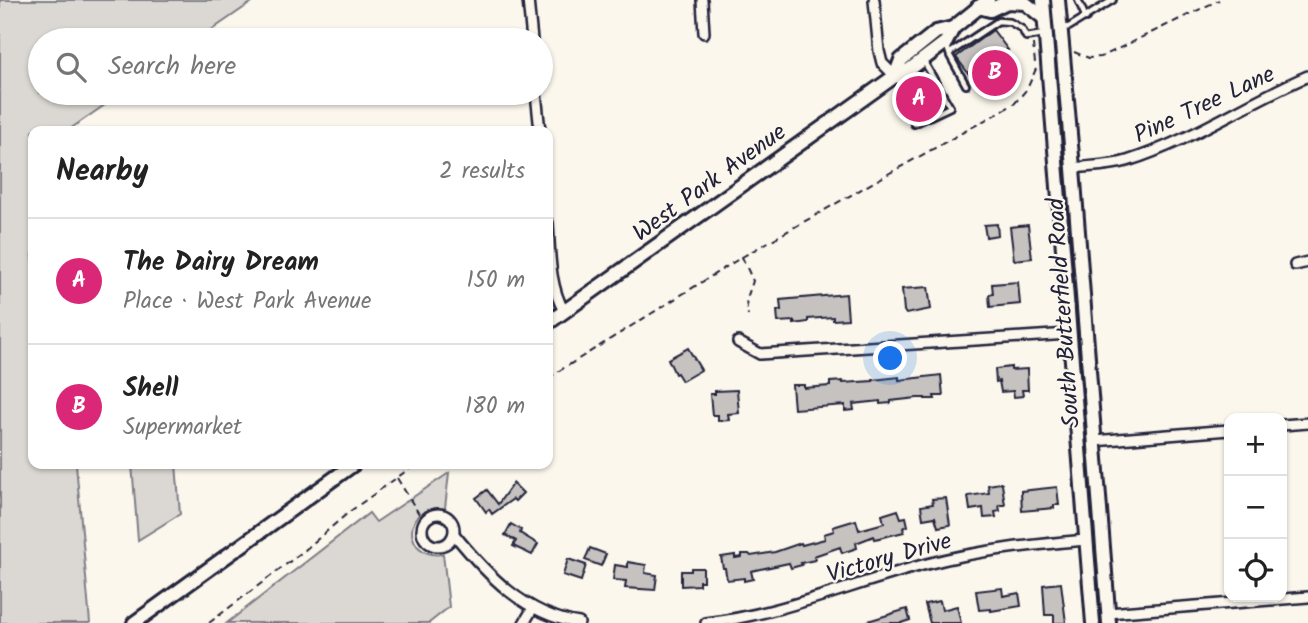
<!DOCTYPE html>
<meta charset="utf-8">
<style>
body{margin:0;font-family:Kalam,sans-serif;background:#f6f6f6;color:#222}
.controls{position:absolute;right:21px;bottom:21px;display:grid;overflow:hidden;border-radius:14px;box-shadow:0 2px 5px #0004}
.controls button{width:63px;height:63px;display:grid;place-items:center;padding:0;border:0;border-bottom:2px solid #e0e0e0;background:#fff;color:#222;font:35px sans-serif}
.you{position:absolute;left:891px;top:359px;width:24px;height:24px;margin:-18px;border:5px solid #fff;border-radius:50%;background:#1a73e8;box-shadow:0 0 0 10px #1a73e833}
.badge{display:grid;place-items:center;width:46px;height:46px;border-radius:50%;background:#db2777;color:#fff;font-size:23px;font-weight:700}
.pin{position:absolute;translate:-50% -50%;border:4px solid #fff;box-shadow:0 2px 7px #0006}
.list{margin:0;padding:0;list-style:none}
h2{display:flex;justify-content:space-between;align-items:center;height:91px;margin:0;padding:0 28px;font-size:30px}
h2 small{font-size:23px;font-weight:400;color:#767676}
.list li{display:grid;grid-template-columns:46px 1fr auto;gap:21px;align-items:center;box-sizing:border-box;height:126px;padding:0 28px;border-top:2px solid #e0e0e0}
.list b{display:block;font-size:26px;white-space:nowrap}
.list p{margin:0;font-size:23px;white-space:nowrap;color:#767676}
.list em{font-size:23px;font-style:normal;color:#767676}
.icon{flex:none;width:38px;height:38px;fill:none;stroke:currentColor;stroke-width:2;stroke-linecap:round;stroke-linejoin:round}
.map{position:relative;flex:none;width:1308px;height:623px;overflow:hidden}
.search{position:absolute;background:#fff;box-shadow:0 2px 5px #0004;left:28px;top:28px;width:525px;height:77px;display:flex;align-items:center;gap:18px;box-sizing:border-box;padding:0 24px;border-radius:38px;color:#767676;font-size:26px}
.panel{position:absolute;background:#fff;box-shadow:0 2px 5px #0004;left:28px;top:126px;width:525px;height:343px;border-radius:14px}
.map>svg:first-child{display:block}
.green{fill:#dbd8d3;stroke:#7e7d87;stroke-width:2}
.building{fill:#c6c2c0;stroke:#22223b;stroke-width:2}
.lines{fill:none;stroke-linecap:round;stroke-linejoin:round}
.service-casing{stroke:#22223b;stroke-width:10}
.minor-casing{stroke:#22223b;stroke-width:14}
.secondary-casing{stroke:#22223b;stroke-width:18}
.path{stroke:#22223b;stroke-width:2;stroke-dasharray:7 5;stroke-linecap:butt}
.service{stroke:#fbf7ec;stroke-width:4.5}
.minor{stroke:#fbf7ec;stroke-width:9}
.secondary{stroke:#fbf7ec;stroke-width:12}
.labels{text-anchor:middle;stroke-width:5;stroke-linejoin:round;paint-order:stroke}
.street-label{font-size:24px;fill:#22223b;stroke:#fbf7ec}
</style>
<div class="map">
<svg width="1308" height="623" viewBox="0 0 1308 623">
<rect width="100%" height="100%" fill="#fbf7ec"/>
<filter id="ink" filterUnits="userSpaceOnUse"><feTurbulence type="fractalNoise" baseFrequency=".0143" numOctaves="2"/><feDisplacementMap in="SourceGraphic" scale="14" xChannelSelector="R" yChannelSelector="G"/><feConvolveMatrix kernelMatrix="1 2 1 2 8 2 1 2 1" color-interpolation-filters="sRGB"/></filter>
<g filter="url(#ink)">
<g class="green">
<path d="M0 0H255L197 40H40V93H122L67 131H33V464H76L90 623H0Z"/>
<path d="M132 464H176L180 514 138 540Z"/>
<path d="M449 473 445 508C439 508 433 508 428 510 401 520 410 559 443 554L449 607 429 623H227L369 513 376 522Z"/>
</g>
<g class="building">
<path d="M993 30 1008 50 1005 51 1017 69 986 91 978 82 977 83 972 76 971 77 956 57Z"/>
<path d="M924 86 932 104 916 113 909 92Z"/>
<path d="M997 224 998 235 986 237 984 225Z"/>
<path d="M1028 225 1032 258 1014 260 1010 227Z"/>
<path d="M1018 282 1020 304 990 307 989 295 993 294 992 284Z"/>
<path d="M928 287 931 309 906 314 904 311 902 289Z"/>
<path d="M846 294 848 319 833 320V317L808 319V322L794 324V321L778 322 777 310H781L780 300Z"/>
<path d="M688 348 701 370 682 381 677 373 675 374 668 359Z"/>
<path d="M1011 367V370L1027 369 1028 390H1022L1023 396 1014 397 1013 391 1001 392 999 381 996 382 995 369Z"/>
<path d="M941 375 943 396H934L935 399H925V398H917L891 401V403L880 404V401L853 404 854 410 845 411V405L794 409 792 385H804V388L830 386V382L843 381V383L873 381V380L899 377V380Z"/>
<path d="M737 390 739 413 728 414 729 420 718 421V415H712L710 394H715V391Z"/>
<path d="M513 483 523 493 515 501 513 499 492 514 489 509 486 512 476 498 487 490 498 504Z"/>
<path d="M1000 483 1002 484 1005 505H999L1000 511 995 512 996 517 984 518 983 508 970 510 968 496 989 493 988 485Z"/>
<path d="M1057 487 1059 505H1054V508L1022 511 1021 491Z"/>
<path d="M946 498 950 525 938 527 935 517 923 519 921 506 933 504 932 499Z"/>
<path d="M898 510 901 518 906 517 908 526 903 528 904 532 875 539 874 536 856 543 857 548 842 553 840 547 814 556 815 560 801 563 802 565 798 566 791 568 789 563 751 571 753 579 744 581V578L727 580 725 568H723L721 557 735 555V558L742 557V554H749L751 556 775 552 801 543 802 545 825 539 824 534 834 531 833 527 856 520 859 530 884 523 882 515Z"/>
<path d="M511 524 521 530 520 533 538 544 532 555 513 546 516 541 505 535Z"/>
<path d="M590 548 606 554 601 566 585 560Z"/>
<path d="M568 559 586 565 581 581 563 575Z"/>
<path d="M628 562 646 565 645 573 657 575 655 590 625 588 626 581 613 580 615 565 628 567Z"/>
<path d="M691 568H703V581H699V585L681 586V571H691Z"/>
<path d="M1061 583 1066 623H1054V615H1045L1043 585Z"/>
<path d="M1002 588 1003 596 1019 593 1021 606 991 611V609L979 610 976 591Z"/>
<path d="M940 601 942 610 957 606 961 623H930L925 604Z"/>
<path d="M907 609 910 620 901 623H868V621Z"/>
</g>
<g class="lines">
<g class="service-casing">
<g id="service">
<path d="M1078 0 1086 18"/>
<path d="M1062 28 1069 27 1113 0"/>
<path d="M946 43 950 56 966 85"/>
<path d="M950 53 998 21 1010 22 1022 29 1026 37 1044 34"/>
<path d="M896 76 903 88 914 124 950 107 923 60"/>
</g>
</g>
<g class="minor-casing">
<g id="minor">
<path d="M528 0 532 40"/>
<path d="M702 0 704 33"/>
<path d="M874 0 879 51 882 63 895 76"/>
<path d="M536 93 540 131"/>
<path d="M1073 168C1091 166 1110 166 1127 161 1191 141 1247 102 1308 76"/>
<path d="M548 223C550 253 549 285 564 311"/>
<path d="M1295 265 1308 262"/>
<path d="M738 342 760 354 1069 334"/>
<path d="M1282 425 1308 423"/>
<path d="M1094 441 1229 430"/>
<circle cx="438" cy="530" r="16"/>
<path d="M454 534C487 575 525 615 579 623"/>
<path d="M1108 613 1308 597"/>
<path d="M524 623 533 608"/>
<path d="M706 623C783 614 853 583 927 564 979 550 1032 545 1085 540"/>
</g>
</g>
<g class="secondary-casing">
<g id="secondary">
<path d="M1043 0 1093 623"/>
<path d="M1058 0 1072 156 1109 623"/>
<path d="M978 7 990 10 1007 2 1025 3 1044 18"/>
<path d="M895 76 901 60 936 32 953 28"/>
<path d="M548 323 895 76 909 70 946 42 953 28 988 0"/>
<path d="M134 623 354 464"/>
</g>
</g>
<g class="path">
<path d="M1033 44 1035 63"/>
<path d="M1074 52 1089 58 1101 57 1219 0"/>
<path d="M742 257 753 281 746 301 748 315"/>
<path d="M548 378 742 257 888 174 1014 104 1027 89 1036 69"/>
<path d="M397 478 424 522"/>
<path d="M209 623 305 550 349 512 416 464"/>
</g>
<use href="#service" class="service"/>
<use href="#minor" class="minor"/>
<use href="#secondary" class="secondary"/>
</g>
</g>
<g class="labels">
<g class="street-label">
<text transform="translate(1204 104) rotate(-25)" y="8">Pine Tree Lane</text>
<text transform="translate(709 182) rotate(-36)" y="8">West Park Avenue</text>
<text transform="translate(1063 313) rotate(-94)" y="8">South Butterfield Road</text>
<text transform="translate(889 557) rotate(-16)" y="8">Victory Drive</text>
</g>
</g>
</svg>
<div class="controls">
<button>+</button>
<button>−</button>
<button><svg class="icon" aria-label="locate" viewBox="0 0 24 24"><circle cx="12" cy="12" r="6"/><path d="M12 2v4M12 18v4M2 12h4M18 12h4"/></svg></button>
</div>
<div class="you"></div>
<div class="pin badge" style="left:919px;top:99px">A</div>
<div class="pin badge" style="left:995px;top:73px">B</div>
<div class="search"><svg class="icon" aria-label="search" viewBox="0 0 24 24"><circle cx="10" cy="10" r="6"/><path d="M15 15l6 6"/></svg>Search here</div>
<section class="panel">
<h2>Nearby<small>2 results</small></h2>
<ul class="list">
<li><span class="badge">A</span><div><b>The Dairy Dream</b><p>Place · West Park Avenue</p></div><em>150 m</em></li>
<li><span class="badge">B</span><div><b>Shell</b><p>Supermarket</p></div><em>180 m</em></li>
</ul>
</section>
</div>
